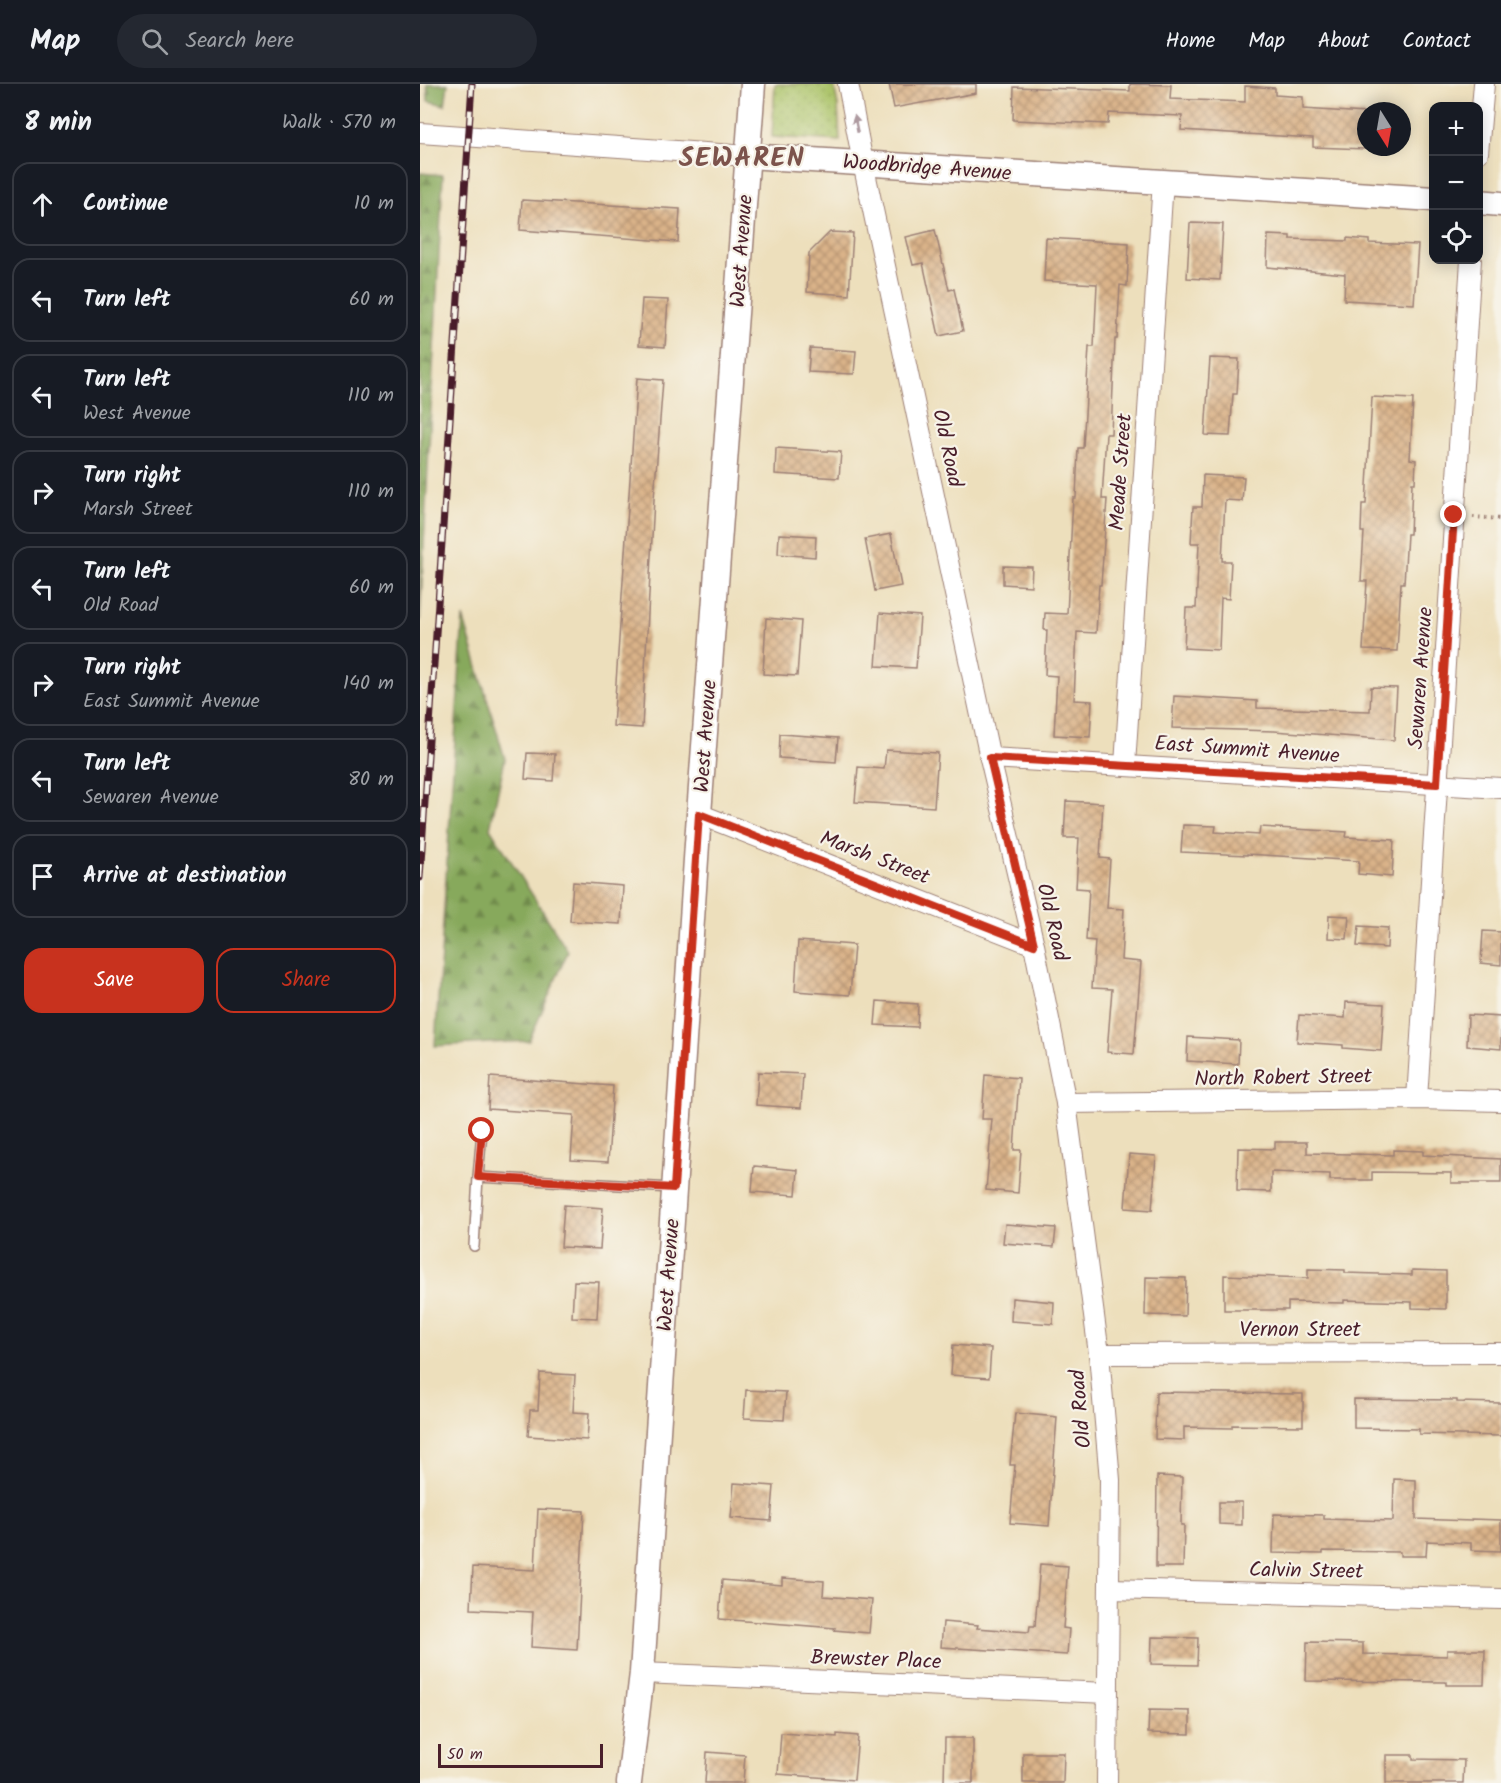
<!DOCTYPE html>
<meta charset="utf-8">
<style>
body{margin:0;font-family:Kalam,sans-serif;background:#242831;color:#f1f3f6}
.controls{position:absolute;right:18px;top:18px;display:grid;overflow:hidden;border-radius:12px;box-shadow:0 3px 15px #0003}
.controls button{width:54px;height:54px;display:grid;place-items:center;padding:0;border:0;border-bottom:2px solid #363941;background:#171b24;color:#f1f3f6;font:30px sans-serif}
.compass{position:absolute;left:937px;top:18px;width:54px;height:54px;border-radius:50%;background:#171b24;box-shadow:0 3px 15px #0003;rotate:169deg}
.scale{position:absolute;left:18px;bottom:15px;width:165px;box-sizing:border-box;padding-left:6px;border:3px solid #4a1f2b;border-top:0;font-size:16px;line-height:21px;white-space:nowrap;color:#4a1f2b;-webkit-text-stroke:4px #f7f3e8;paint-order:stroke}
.stop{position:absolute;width:18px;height:18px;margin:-14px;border:4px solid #c8321e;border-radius:50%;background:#fff}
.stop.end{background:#c8321e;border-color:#fff;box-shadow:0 2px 6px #0008}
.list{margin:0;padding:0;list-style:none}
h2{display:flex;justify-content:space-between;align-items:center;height:78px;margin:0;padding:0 24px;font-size:26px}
h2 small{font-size:20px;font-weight:400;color:#9ea1a6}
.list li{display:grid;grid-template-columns:39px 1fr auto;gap:18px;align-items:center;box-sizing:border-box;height:84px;margin:0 12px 12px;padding:0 12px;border:2px solid #363941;border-radius:18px}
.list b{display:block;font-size:22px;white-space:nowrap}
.list p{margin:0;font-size:20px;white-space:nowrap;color:#9ea1a6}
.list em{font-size:20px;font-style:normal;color:#9ea1a6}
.actions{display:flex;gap:12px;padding:18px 24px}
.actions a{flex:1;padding:14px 0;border:2px solid #c8321e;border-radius:18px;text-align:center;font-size:21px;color:#c8321e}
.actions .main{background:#c8321e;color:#fff}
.icon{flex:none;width:33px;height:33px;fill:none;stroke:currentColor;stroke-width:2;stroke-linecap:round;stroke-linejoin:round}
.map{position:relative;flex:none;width:1081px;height:1699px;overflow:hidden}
header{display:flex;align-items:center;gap:36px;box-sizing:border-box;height:84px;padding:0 30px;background:#171b24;border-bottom:2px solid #363941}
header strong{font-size:28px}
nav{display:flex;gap:33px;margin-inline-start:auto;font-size:21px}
.search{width:420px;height:54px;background:#242831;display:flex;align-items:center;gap:15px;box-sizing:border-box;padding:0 21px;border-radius:33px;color:#9ea1a6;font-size:22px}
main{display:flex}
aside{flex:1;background:#171b24}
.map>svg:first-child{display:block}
.forest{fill:url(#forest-firs);stroke:#686444;stroke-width:1.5}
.park{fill:url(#park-dots);stroke:#7a714a;stroke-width:1.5}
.building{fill:url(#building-cross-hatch)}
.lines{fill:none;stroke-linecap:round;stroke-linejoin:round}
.service-casing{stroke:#9c7f74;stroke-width:12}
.minor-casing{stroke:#9c7f74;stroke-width:22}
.tertiary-casing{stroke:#9c7f74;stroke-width:27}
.path{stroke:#9c7f74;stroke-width:4;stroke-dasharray:1.5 4.5;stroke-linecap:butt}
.service{stroke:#fff;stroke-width:9}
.minor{stroke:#fff;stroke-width:20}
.tertiary{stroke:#fff;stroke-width:24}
.rail-casing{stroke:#4a1f2b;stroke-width:7}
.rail{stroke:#f7f3e8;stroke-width:4.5;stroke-dasharray:14;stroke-linecap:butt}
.oneway{fill:#ae9aa0}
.route{stroke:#c8321e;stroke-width:8}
.labels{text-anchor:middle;stroke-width:4.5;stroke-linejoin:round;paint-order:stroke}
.street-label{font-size:21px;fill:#4a1f2b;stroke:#f7f3e8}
.district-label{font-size:27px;font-weight:bold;letter-spacing:1.5px;fill:#7c534c;stroke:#f7f3e8}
</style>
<header>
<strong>Map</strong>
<div class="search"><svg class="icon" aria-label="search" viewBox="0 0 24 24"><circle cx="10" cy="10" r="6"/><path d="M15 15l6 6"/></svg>Search here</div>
<nav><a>Home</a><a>Map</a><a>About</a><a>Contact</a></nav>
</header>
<main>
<aside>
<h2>8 min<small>Walk · 570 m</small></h2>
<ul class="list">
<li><svg class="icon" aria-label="ahead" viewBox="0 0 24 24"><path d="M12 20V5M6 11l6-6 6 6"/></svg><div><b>Continue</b></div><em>10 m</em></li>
<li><svg class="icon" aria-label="left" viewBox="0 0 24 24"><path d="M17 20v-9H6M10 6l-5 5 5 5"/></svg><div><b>Turn left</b></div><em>60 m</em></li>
<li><svg class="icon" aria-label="left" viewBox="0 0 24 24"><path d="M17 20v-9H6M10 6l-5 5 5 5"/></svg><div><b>Turn left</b><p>West Avenue</p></div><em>110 m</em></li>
<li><svg class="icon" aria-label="right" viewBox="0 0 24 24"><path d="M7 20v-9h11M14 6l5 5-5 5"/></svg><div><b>Turn right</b><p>Marsh Street</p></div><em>110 m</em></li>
<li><svg class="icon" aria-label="left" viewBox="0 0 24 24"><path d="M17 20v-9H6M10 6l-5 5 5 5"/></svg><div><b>Turn left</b><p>Old Road</p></div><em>60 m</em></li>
<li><svg class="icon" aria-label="right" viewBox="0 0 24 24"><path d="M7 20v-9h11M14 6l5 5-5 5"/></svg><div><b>Turn right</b><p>East Summit Avenue</p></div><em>140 m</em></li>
<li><svg class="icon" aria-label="left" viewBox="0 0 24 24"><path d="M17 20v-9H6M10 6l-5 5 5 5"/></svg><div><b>Turn left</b><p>Sewaren Avenue</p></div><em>80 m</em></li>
<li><svg class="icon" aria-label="arrive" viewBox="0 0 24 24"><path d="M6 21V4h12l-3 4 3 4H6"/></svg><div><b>Arrive at destination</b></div></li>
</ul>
<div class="actions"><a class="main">Save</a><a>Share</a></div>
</aside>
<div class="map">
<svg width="1081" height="1699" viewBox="0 0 1081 1699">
<defs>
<pattern id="forest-firs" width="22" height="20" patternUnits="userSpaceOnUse" patternTransform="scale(1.5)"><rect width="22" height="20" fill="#87a95c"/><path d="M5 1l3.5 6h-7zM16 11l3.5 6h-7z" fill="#70894c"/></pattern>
<pattern id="park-dots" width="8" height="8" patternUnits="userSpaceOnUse" patternTransform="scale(1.5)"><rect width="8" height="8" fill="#aac368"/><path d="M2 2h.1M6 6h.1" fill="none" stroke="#94a75a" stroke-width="1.8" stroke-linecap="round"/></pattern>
<pattern id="building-cross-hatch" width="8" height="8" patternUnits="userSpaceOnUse" patternTransform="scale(1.5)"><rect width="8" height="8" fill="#dab389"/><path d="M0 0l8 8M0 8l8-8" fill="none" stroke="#b39170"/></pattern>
</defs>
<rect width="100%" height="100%" fill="#f7f3e8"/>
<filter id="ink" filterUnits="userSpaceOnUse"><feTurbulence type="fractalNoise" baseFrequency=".0167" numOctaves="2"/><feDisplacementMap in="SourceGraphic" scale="12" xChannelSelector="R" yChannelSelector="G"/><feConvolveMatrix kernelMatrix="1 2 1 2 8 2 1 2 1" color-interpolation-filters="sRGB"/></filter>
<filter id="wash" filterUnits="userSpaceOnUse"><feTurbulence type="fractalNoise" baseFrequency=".008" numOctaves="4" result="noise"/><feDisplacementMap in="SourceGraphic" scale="24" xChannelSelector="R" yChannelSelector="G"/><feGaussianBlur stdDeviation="1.35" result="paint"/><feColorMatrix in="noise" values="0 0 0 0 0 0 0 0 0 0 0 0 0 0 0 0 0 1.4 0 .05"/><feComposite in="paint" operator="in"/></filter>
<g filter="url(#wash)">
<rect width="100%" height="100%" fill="#eddfbc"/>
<g class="forest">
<path d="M7 0H28L25 21 8 17Z"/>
<path d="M0 89 23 91 0 537Z"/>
<path d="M43 533 85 675 70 744 148 867 109 957 15 962Z"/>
</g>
<path class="park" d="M355 0H414L418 22 420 57 352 53Z"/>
<g id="blocks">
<g class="building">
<path d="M469 0H556V9L474 24Z"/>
<path d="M710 0 751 1 750 15 825 18V2L855 4V11L883 13V25L946 29V65L893 63V54L761 46 762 32 689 29 688 40 593 36 594 3 710 7Z"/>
<path d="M102 116 260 125 258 158 100 146Z"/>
<path d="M770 139 803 140 800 196 767 194Z"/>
<path d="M515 146 529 206 534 205 543 247 519 252 503 179 493 181 486 153Z"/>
<path d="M410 148 433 149 429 211 387 208 389 169Z"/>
<path d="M848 151 870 152V155L927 157V154L949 156V159L998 161 994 220 924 216 925 190 847 183Z"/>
<path d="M626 154 709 159 707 202 700 201 697 255H695L691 350H686L682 415H687L681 501H679L676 549 657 548 654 616 672 617 670 653 634 651 637 592 625 591 627 546H624L625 529 647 530 653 414H656L658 364H663L669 263H674L677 200 624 197Z"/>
<path d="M222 215 248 216 245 263 219 261Z"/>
<path d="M390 264 436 267 434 290 388 288Z"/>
<path d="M790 274 819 275 817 310H813L810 352 785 351Z"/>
<path d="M217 294 243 296 234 415 222 644 193 642Z"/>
<path d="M952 313 993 315 990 375 996 376 995 399H992L990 450H987L984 499H981L977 567 943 566 947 497H941L944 448H941L942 420H946Z"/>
<path d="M356 364 421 368 419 394 355 390Z"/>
<path d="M783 391 824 393 822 417 805 416 802 477H811L809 515 801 514 799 566 764 564 766 524H776L779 459H771L773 423H782Z"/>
<path d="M359 450 396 452 395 473 358 470Z"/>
<path d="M471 450 481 502 455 507 445 455Z"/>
<path d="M583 482 612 483 611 502 583 500Z"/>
<path d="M460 529 500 532 496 584 456 582Z"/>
<path d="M346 534 381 537 377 592 343 590Z"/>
<path d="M951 603 977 604 974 656 854 647 752 644 754 612 837 617V624L950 627Z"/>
<path d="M360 650 418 654 416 678 359 674Z"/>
<path d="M466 666 518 669 514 723 435 718 438 683 464 685Z"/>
<path d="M107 669 135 670 133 697 105 695Z"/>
<path d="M646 717 683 719 680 774 690 775 687 824 704 825 701 876 721 878 714 970 687 968 692 905 672 904 675 857 666 856 669 805 656 804 659 754H644Z"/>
<path d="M763 741 796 742 795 748 839 751 840 743 927 748 926 753 974 756 972 793 938 790 939 777 827 770V771L761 768Z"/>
<path d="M153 798 203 802 201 840 150 837Z"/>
<path d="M909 831 929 832 927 855 908 854Z"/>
<path d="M939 842 968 844 967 864 937 862Z"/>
<path d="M1063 847 1081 848V881L1061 879Z"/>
<path d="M378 857 434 861 430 911 375 907Z"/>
<path d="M457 917 498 920 497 943 455 941Z"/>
<path d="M926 918 964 920 961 967 923 964V961L877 958 879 931 925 934Z"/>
<path d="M1048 931 1081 933V965L1047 962Z"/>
<path d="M768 953 819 956 818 980 767 977Z"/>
<path d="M338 988 383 990 381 1024 336 1021Z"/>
<path d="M565 991 599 994 594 1066H601L598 1109 566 1106 572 1035H562Z"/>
<path d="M70 993 193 1002 188 1078 151 1076 154 1031 68 1025Z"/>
<path d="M855 1058H887V1069L973 1071V1066L1003 1067V1071L1081 1075V1099H1031V1089L952 1088V1096H910V1090L851 1088V1108L817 1107 818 1064 855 1065Z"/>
<path d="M709 1070 736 1072 732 1126 705 1124Z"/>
<path d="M334 1082 378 1086 376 1111 332 1108Z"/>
<path d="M144 1121 183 1124 180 1165 141 1163Z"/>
<path d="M585 1140 636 1144 634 1163 583 1159Z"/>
<path d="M888 1185 925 1186V1189L992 1191V1186L1026 1187V1225L992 1224V1218L924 1216V1219L868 1218V1226H804V1191L888 1194Z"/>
<path d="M726 1193 766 1194 765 1232 725 1231Z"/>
<path d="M154 1197 179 1198 177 1234 152 1233Z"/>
<path d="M592 1214 634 1218 633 1240 591 1237Z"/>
<path d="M533 1261 571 1264 569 1294 531 1291Z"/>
<path d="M120 1289 155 1291 153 1328 169 1329 167 1356 108 1352 110 1326H118Z"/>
<path d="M326 1306 366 1308 364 1336 324 1334Z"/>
<path d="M736 1308 883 1310V1342L812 1341V1344L764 1343V1356L735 1355Z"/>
<path d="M934 1315 1037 1316V1318L1081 1319V1352L999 1350V1345L934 1344Z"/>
<path d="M595 1329 637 1333 629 1442 590 1439 595 1381H590Z"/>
<path d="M737 1392 762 1393 761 1441H764L763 1483H736Z"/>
<path d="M974 1395 996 1396V1435L1051 1437V1435L1081 1436V1467L1051 1466V1459L1007 1457 1006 1472H980V1468L903 1467V1470L853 1469 854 1430 904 1431V1435L973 1437Z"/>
<path d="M314 1399 354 1402 351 1437 311 1434Z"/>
<path d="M799 1418H822V1441L799 1440Z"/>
<path d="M118 1425 164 1427 157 1566 111 1563 113 1528 51 1525 53 1483 115 1486Z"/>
<path d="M620 1480 648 1482 643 1544 649 1545 647 1571 521 1563 523 1538 558 1541 557 1544 609 1548 610 1542H615Z"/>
<path d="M362 1494 404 1497 403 1512 452 1516 449 1549 414 1546 415 1544 299 1535 302 1496 362 1501Z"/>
<path d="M732 1553 778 1554 777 1581 731 1580Z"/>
<path d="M887 1558 943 1559V1570L1027 1572V1566H1065L1064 1601H1026V1598L886 1597Z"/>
<path d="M729 1626 770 1627V1650L728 1649Z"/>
<path d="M361 1649 417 1653V1650L438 1652 434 1696 358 1690Z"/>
<path d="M525 1654H553V1699H524Z"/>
<path d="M287 1668 325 1671 323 1699H285Z"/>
<path d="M603 1669H644L643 1699H603Z"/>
<path d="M966 1671H993V1675L1044 1676 1043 1699H966Z"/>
</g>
</g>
</g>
<g filter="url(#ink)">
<use href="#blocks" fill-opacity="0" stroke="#9c7f74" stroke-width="1.5"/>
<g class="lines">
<g class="service-casing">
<g id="service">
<path d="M58 1093 62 1047"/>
<path d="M54 1162 58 1093 252 1104"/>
</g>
</g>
<g class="minor-casing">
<g id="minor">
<path d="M428 0 443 79 570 674 614 861 646 1019 679 1270 690 1396 687 1699"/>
<path d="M0 49 328 72"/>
<path d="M1058 69 1064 0"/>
<path d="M570 674 1081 704"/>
<path d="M705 681 743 97"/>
<path d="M279 730 614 861"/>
<path d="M997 1015 1051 176"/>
<path d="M646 1019 997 1015 1081 1017"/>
<path d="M679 1270 1081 1269"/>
<path d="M689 1505 1081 1515"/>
<path d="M222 1589 688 1609"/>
</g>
</g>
<g class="tertiary-casing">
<g id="tertiary">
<path d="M328 72 1014 115"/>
<path d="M1058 118 1081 120"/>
<path d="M209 1699 222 1589 279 730 333 0"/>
</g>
</g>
<path class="path" d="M1053 433 1081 435"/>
<use href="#service" class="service"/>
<use href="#minor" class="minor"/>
<use href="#tertiary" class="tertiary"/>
<g class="rail-casing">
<path id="rail" d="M0 794 52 0"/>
</g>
<use href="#rail" class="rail"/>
</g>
<defs><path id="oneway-solid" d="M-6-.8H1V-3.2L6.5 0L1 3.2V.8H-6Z" transform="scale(1.5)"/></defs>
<use class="oneway" href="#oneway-solid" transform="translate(436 40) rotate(-101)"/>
</g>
<g class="lines" filter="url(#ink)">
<path class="route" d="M62 1047 58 1093 254 1104 279 730 614 861 570 674 1017 700 1034 431"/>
</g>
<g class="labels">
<g class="street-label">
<text transform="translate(507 83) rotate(4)" y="7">Woodbridge Avenue</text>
<text transform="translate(321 167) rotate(-86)" y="7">West Avenue</text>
<text transform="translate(528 364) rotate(78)" y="7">Old Road</text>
<text transform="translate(700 388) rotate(-86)" y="7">Meade Street</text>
<text transform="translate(1000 594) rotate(-86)" y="7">Sewaren Avenue</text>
<text transform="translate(285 652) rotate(-86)" y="7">West Avenue</text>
<text transform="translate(827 665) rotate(4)" y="7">East Summit Avenue</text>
<text transform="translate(455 773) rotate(21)" y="7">Marsh Street</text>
<text transform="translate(633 838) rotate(77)" y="7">Old Road</text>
<text transform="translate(863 993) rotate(-1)" y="7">North Robert Street</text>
<text transform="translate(248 1191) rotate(-86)" y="7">West Avenue</text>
<text x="880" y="1252">Vernon Street</text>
<text transform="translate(660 1325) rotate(-95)" y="7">Old Road</text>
<text transform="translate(886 1486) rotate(1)" y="7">Calvin Street</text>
<text transform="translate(456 1575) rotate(2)" y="7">Brewster Place</text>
</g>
<g class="district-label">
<text x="322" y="82">SEWAREN</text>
</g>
</g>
</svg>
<div class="controls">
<button>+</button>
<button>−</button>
<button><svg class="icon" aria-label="locate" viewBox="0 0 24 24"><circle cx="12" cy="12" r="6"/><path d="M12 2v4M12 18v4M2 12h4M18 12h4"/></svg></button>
</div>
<svg class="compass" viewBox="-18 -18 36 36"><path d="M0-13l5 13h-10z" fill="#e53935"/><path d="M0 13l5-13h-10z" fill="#9ea1a6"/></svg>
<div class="scale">50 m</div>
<div class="stop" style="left:62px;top:1047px"></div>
<div class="stop end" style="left:1034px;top:431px"></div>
</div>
</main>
